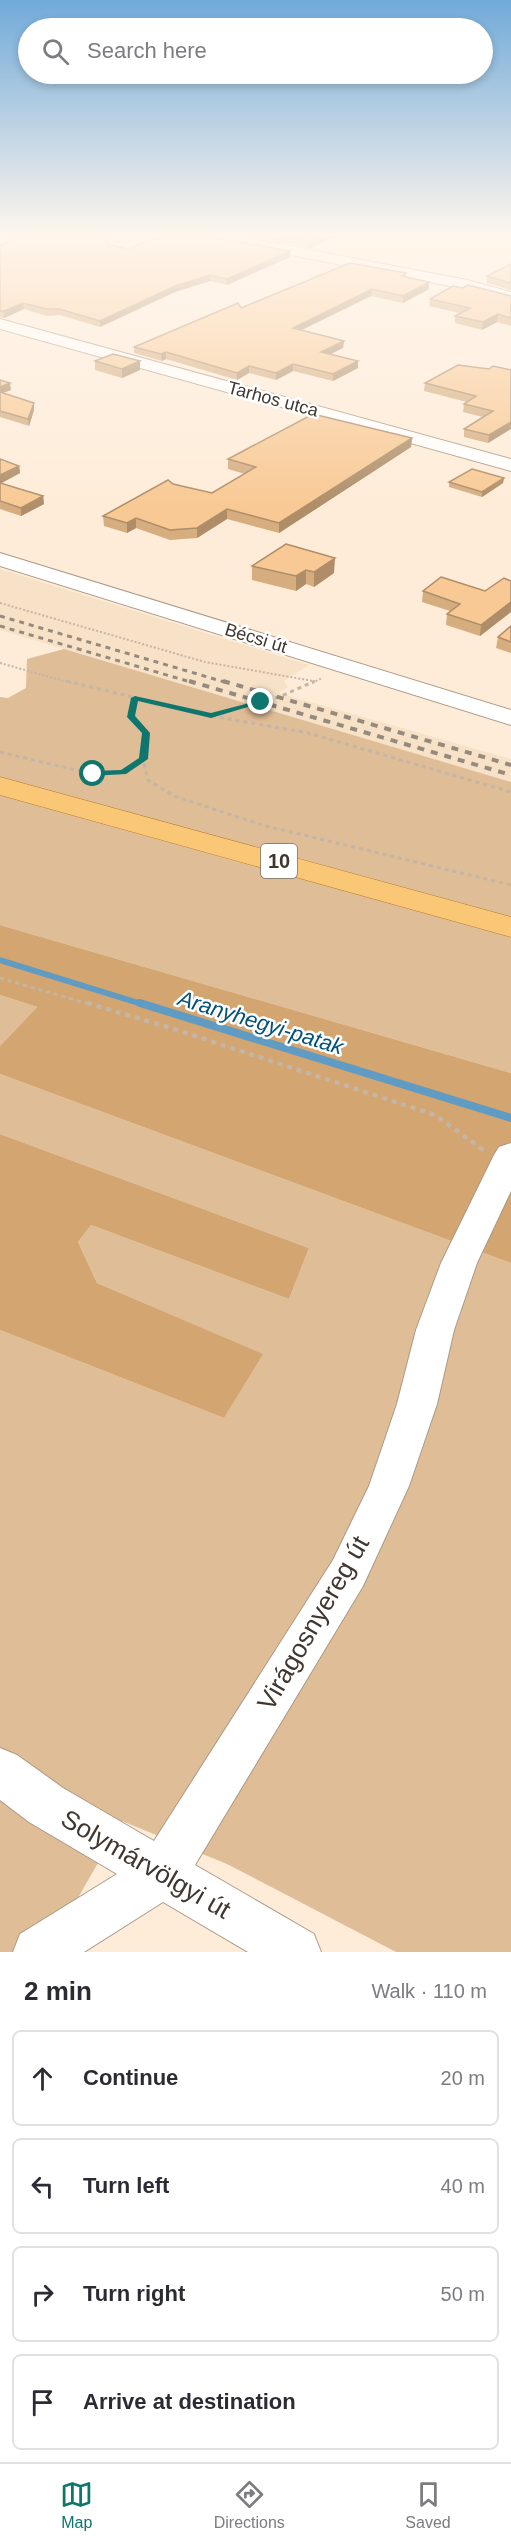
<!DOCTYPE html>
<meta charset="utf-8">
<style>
body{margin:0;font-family:Helvetica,sans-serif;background:#f7f7f7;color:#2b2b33}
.stop{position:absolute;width:18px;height:18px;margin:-14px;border:4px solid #0f766e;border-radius:50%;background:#fff}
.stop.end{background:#0f766e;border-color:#fff;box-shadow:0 2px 6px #0008}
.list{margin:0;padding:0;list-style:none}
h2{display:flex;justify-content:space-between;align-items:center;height:78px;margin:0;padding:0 24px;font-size:26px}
h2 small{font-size:20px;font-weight:400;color:#7c7c81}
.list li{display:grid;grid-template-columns:39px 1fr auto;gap:18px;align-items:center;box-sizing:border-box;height:96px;margin:0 12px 12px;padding:0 12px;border:2px solid #e1e1e2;border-radius:9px}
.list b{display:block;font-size:22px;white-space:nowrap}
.list em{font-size:20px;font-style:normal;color:#7c7c81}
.icon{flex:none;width:33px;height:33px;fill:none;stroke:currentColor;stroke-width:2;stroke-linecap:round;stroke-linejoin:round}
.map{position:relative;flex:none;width:511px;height:1952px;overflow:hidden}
.search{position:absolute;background:#fff;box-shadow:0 3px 9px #0003;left:18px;right:18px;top:18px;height:66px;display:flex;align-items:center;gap:15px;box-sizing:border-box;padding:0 21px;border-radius:33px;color:#7c7c81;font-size:22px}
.sheet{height:510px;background:#fff}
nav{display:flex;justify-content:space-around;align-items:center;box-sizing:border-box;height:84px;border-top:2px solid #e1e1e2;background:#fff;font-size:16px;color:#7c7c81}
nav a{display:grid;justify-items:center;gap:3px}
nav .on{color:#0f766e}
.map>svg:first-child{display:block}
.built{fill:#f7e1c7}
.green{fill:#dfbd97}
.forest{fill:#d3a571}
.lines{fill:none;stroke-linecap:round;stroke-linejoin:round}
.stream-far1{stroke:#5f9bc3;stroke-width:6}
.stream{stroke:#5f9bc3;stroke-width:8}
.minor-casing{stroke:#ab9a87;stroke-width:2}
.major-casing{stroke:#b77c24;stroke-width:1}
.path-far2{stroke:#c4b5a5;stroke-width:2;stroke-dasharray:2 2;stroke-linecap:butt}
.path-far1{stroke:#c4b5a5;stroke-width:3;stroke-dasharray:4 4;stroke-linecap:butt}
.path{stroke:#c4b5a5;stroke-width:4.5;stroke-dasharray:5 5;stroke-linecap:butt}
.minor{fill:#fff;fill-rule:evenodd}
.major{fill:#fac777;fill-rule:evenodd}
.rail-far1{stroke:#968a7d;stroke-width:3;stroke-dasharray:5 5;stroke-linecap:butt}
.rail{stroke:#968a7d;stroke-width:4;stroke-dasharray:7 7;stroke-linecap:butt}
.wall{fill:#d5ad7f}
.shaded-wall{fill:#ae8d68}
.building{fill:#f8c994;stroke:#ae8d68;stroke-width:1.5}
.route{fill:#0f766e}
.labels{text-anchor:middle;stroke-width:5;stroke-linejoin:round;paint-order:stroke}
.far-street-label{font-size:18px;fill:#3f3730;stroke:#fff}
.shield{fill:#fff;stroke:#79736e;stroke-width:1.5}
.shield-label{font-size:20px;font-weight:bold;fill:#3f3730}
.water-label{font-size:22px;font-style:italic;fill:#035279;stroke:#fff}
.near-street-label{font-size:26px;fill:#3f3730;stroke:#fff}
</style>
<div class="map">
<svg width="511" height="1952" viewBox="0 0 511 1952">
<rect width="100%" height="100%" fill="#feecd8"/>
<path class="built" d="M0 569 309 665 284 681 288 687 279 693 511 759V782L0 630Z"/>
<g class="green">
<path d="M64 649 511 782V1073L0 925V697L8 698 26 688 27 659Z"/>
<path d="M0 995 37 1007 0 1046Z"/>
<path d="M0 1074 511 1263V1952H396L227 1864 122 1821 63 1924 16 1952H0V1330L224 1418 262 1354 97 1283 78 1242 91 1225 289 1299 309 1248 0 1134Z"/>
</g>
<g class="forest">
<path d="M0 925 511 1073V1263L0 1074V1046L37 1007 0 995Z"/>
<path d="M0 1134 309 1248 289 1299 91 1225 78 1242 97 1283 263 1354 224 1418 0 1330Z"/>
</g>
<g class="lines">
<path class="stream-far1" d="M0 960 145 1005"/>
<path class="stream" d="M140 1003 511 1118"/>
<g class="minor-casing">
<g id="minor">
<path d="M207 236H237L467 280 511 292V302L465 289 214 240Z"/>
<path d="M0 319 511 459V471L0 329Z"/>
<path d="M0 553 511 710V725L0 566Z"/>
<path d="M511 1143V1191L477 1263 454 1330 437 1404 409 1486 363 1586 195 1865 314 1934 321 1952H248L163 1902 84 1952H13L20 1934 117 1874 29 1822 0 1800V1748L17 1755 63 1788 154 1841 333 1560 369 1486 397 1404 416 1330 441 1263 494 1155 499 1147Z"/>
</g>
</g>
<g class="major-casing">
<path id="major" d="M0 777 511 917V937L0 795Z"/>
</g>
<g class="path-far2">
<path d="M0 603 205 662 313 681"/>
<path d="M0 663 71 683"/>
<path d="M312 683 322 678"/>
</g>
<g class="path-far1">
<path d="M66 681 211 716 279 697 315 681"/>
<path d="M135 698 131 717 146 733 143 759 148 780 174 796 262 825 511 885"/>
<path d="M212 716 308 733 511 792"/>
<path d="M0 752 93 774 123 773 143 759"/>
<path d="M0 978 92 1005"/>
</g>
<path class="path" d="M87 1003 171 1028 435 1115 485 1151"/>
<use href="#minor" class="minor"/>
<use href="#major" class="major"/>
<g class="rail-far1">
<path d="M0 616 228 683"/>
<path d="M0 626 194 683"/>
</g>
<g class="rail">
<path d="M189 681 511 775"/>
<path d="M223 681 511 765"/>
</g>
</g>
<g class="wall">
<path d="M3 236H107L108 244 127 249 290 257 227 285 210 281 175 292 100 327 60 315 47 316 24 309 4 318 0 317V245L14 239Z"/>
<path d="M250 236H337L311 248Z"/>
<path d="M511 264V290L487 283V276Z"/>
<path d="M406 273V277L429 289 403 303 371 296 302 330 344 341 343 348 330 354 358 368 333 381 293 371 276 380 249 373 237 380 166 359 162 361 134 353V347L241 308Z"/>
<path d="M511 296V326L497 322 482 330 455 323V316L460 313 429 306 430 299Z"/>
<path d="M95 361H140V370L122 378 95 370Z"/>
<path d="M489 369 511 370V429L488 443 464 437V429L483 417 463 412 464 404 467 402 424 391 425 383Z"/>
<path d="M0 380 11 390 3 393 34 403V410L29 426 0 417Z"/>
<path d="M412 438 411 447 279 533 227 519 197 538 170 540 136 528 127 533 104 526 103 516 173 484 212 493 245 474 228 469V459Z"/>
<path d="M0 459 19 466 20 473 1 483 43 496 44 504 21 516 0 509Z"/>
<path d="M504 478 503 483 482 497 449 487V482Z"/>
<path d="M286 544 334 573 314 587 306 584 296 591 252 580V566Z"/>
<path d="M511 581V612L480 636 446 625 447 614 450 611 422 602 423 591H485Z"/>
<path d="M511 626V653L496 648 498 637Z"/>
</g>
<g class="shaded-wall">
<path d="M323 236H337L311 248V242Z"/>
<path d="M290 251V257L227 285V279Z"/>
<path d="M210 275V281L175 292 100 327V321L175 286Z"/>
<path d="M429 282V289L403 303V296Z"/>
<path d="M372 289 371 296 293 334V328Z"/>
<path d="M23 303 24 309 4 318V311Z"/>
<path d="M498 314 497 322 482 330 483 322Z"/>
<path d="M344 341 343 348 321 359V352Z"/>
<path d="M166 352V359L162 361 161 354Z"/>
<path d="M140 361V370L122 378V369Z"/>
<path d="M358 361V368L333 381V374Z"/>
<path d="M293 364V371L276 380V373Z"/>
<path d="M249 366V373L237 380V373Z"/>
<path d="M10 383 11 390 0 394V387Z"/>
<path d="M34 403V410L29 426 28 419Z"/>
<path d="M511 422V429L488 443 489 435Z"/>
<path d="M412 438 411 447 279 533V523Z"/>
<path d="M19 466 20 473 0 484V475Z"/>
<path d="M504 478 503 483 482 497V492Z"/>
<path d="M43 496 44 504 21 516V508Z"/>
<path d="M227 509V519L197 538V528Z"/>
<path d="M136 518V528L127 533V523Z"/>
<path d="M335 558 334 573 314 587V572Z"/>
<path d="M306 570V584L296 591V576Z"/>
<path d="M511 602V612L480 636 481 625Z"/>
</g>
<g class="building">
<path d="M21 236H107L108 244 127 249 161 236H206L290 251 227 279 210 275 175 286 100 321 59 309H47L23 303 4 311H0V245Z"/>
<path d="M282 236H323L311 242Z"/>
<path d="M350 263 406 273 402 276 429 282 403 296 372 289 293 328 344 341 321 352 358 361 333 374 293 364 276 373 249 366 237 373 166 352 161 354 134 347 238 303 241 308Z"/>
<path d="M511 264V283L487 276Z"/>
<path d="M468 285 511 296V318L498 314 483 322 455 316 470 308 430 299 453 286 462 288Z"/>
<path d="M113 354 140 361 122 369 95 361Z"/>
<path d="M458 365 489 369 493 366 511 370V422L489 435 464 429 493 411 464 404 476 396 425 383Z"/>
<path d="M0 380 10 383 0 387Z"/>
<path d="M0 392 34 403 28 419 0 411Z"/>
<path d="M313 414 412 438 279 523 227 509 197 528 170 530 136 518 127 523 103 516 168 480 173 484 212 493 256 467 228 459Z"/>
<path d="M0 459 19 466 0 475Z"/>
<path d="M472 469 504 478 482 492 449 482Z"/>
<path d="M0 483 43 496 21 508 0 501Z"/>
<path d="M286 544 335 558 314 572 306 570 296 576 252 566Z"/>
<path d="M441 577 485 591 504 578 511 581V602L481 625 447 614 460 604 423 591Z"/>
<path d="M511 626V642L498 637Z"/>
</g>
<linearGradient id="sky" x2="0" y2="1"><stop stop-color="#71aad9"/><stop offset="0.46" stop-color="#fff6ed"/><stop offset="1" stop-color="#fff6ed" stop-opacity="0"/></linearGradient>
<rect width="511" height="509" fill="url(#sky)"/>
<path class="route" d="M135 696 211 713 261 700 264 702 211 718 138 701 135 716 150 733 148 759 126 774 90 776 93 771 121 770 139 758 142 733 127 717 131 698Z"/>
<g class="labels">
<g class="far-street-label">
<text transform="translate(273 399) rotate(15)" y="6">Tarhos utca</text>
<text transform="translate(256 638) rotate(17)" y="6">Bécsi út</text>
</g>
<rect class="shield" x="261" y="844" width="36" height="34" rx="4.5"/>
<g class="shield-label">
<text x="279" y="868">10</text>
</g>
<g class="water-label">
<text transform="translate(261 1022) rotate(17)" y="8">Aranyhegyi-patak</text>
</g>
<g class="near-street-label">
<text transform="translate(313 1623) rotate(-60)" y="9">Virágosnyereg út</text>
<text transform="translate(146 1864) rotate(30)" y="9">Solymárvölgyi út</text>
</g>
</g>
</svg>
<div class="stop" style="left:93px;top:774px"></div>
<div class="stop end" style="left:261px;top:702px"></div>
<div class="search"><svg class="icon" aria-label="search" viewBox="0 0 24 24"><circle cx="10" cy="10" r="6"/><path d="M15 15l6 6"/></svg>Search here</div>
</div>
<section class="sheet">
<h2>2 min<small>Walk · 110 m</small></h2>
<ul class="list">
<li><svg class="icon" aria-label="ahead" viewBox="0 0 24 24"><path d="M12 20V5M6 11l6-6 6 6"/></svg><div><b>Continue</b></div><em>20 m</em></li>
<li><svg class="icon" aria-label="left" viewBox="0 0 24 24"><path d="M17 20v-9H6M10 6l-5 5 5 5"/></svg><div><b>Turn left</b></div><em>40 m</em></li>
<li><svg class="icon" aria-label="right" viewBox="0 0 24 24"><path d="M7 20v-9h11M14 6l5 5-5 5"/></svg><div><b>Turn right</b></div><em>50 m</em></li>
<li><svg class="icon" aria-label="arrive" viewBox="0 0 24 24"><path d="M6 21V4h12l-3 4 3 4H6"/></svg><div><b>Arrive at destination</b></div></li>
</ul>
</section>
<nav>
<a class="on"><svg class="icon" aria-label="map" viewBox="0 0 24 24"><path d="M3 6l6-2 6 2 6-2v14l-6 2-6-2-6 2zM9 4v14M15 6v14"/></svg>Map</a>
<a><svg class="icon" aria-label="directions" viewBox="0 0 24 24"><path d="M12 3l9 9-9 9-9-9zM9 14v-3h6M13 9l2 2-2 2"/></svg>Directions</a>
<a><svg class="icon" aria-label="saved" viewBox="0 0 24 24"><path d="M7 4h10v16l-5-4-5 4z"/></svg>Saved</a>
</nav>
